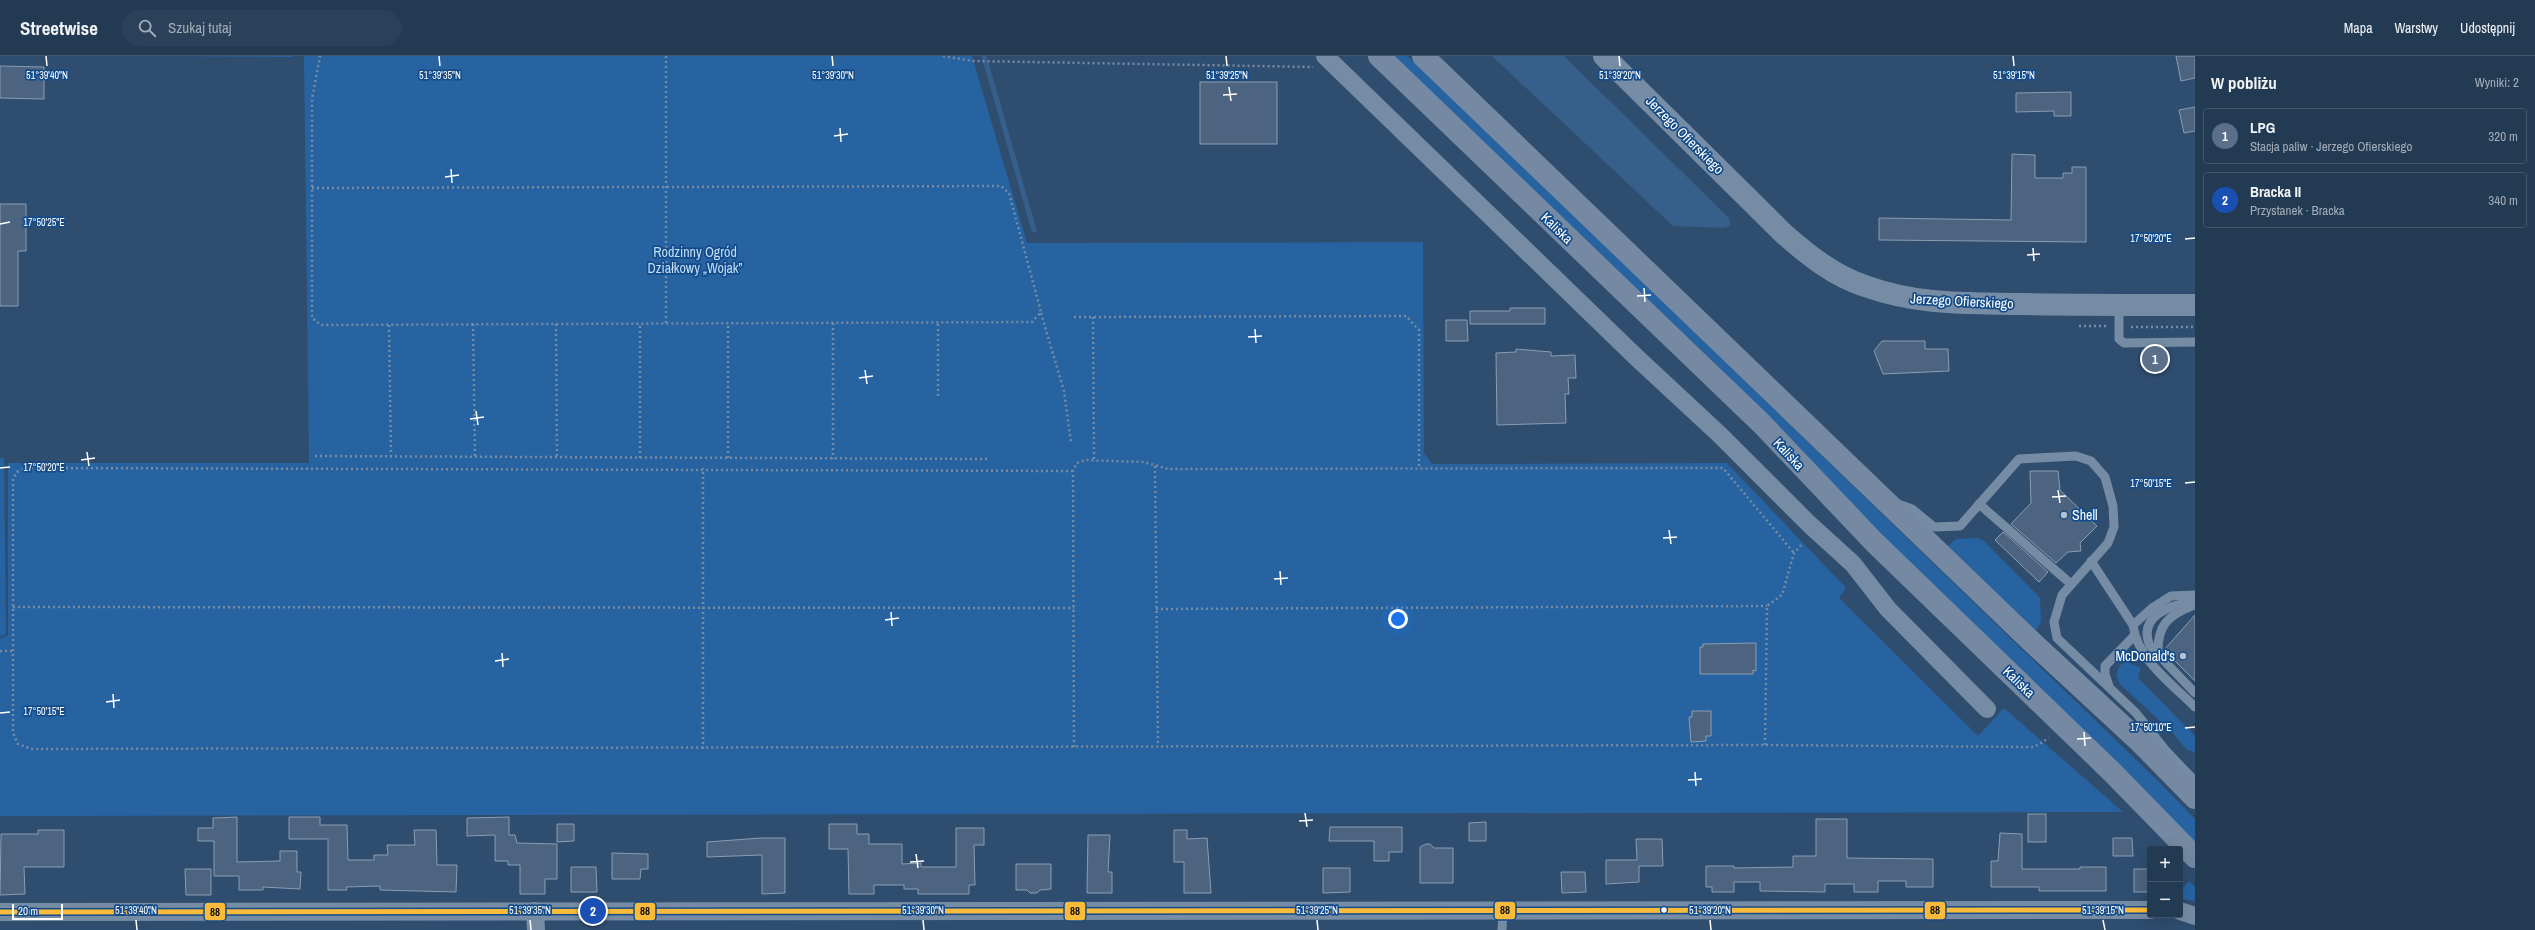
<!DOCTYPE html>
<html lang="pl">
<meta charset="utf-8">
<style>
body{margin:0;font-family:"Archivo Narrow",sans-serif;background:#2b415a;color:#f1f3f6}
.controls{position:absolute;right:12px;bottom:12px;display:grid;overflow:hidden;border-radius:4px;box-shadow:0 4px 16px #0002}
.controls button{width:36px;height:36px;display:grid;place-items:center;padding:0;border:0;border-bottom:1px solid #40546a;background:#233a53;color:#f1f3f6;font:20px sans-serif}
.scale{position:absolute;left:12px;bottom:10px;width:51px;box-sizing:border-box;padding-left:4px;border:2px solid #fff;border-top:0;font-size:11px;line-height:14px;white-space:nowrap;color:#fff;-webkit-text-stroke:3px #144c8a;paint-order:stroke}
.you{position:absolute;left:1398px;top:563px;width:14px;height:14px;margin:-10px;border:3px solid #fff;border-radius:50%;background:#1a73e8;box-shadow:0 0 0 6px #1a73e833}
.badge{display:grid;place-items:center;width:26px;height:26px;border-radius:50%;background:#ea580c;color:#fff;font-size:13px;font-weight:700}
.pin{position:absolute;translate:-50% -50%;border:2px solid #fff;box-shadow:0 1px 4px #0006}
.list{margin:0;padding:0;list-style:none}
h2{display:flex;justify-content:space-between;align-items:center;height:52px;margin:0;padding:0 16px;font-size:17px}
h2 small{font-size:13px;font-weight:400;color:#a3adb8}
.list li{display:grid;grid-template-columns:26px 1fr auto;gap:12px;align-items:center;box-sizing:border-box;height:56px;margin:0 8px 8px;padding:0 8px;border:1px solid #40546a;border-radius:4px}
.list b{display:block;font-size:15px;white-space:nowrap}
.list p{margin:0;font-size:13px;white-space:nowrap;color:#a3adb8}
.list em{font-size:13px;font-style:normal;color:#a3adb8}
.icon{flex:none;width:22px;height:22px;fill:none;stroke:currentColor;stroke-width:2;stroke-linecap:round;stroke-linejoin:round}
.map{position:relative;flex:none;width:2195px;height:874px;overflow:hidden}
header{display:flex;align-items:center;gap:24px;box-sizing:border-box;height:56px;padding:0 20px;background:#233a53;border-bottom:1px solid #40546a}
header strong{font-size:19px}
nav{display:flex;gap:22px;margin-inline-start:auto;font-size:14px}
.search{width:280px;height:36px;background:#2b415a;display:flex;align-items:center;gap:10px;box-sizing:border-box;padding:0 14px;border-radius:22px;color:#a3adb8;font-size:15px}
main{display:flex}
aside{flex:1;background:#233a53}
.map>svg:first-child{display:block}
.green{fill:#2763a1}
.water{fill:#365f8c}
.lines{fill:none;stroke-linecap:round;stroke-linejoin:round}
.stream{stroke:#365f8c;stroke-width:5}
.building{fill:#4c6480;stroke:#8a9db2}
.path{stroke:#768ca4;stroke-width:2.5;stroke-dasharray:2 3;stroke-linecap:butt}
.service{stroke:#768ca4;stroke-width:9}
.minor{stroke:#768ca4;stroke-width:18}
.tertiary{stroke:#768ca4;stroke-width:22}
.primary{stroke:#7589a2;stroke-width:22}
.bus-1-casing{stroke:#144c8a;stroke-width:8}
.bus-1{stroke:#fbbb3a;stroke-width:5}
.ticks{fill:none;stroke:#fff;stroke-width:1.5}
.poi-dot{fill:#b6c1cd;stroke:#144c8a;stroke-width:1.5}
.bus-dot{fill:#fff;stroke:#144c8a;stroke-width:1.5}
.labels{text-anchor:middle;stroke-width:3.5;stroke-linejoin:round;paint-order:stroke}
.street-label{font-size:14px;fill:#fff;stroke:#144c8a}
.park-label{font-size:14px;fill:#c1defb;stroke:#144c8a}
.poi-label{font-size:14px;fill:#fff;stroke:#144c8a;text-anchor:start}
.ticks-label{font-size:10px;text-anchor:middle;fill:#fff;stroke:#144c8a;stroke-width:3.5;stroke-linejoin:round;paint-order:stroke}
.line-badge{stroke:#144c8a;stroke-width:1.5}
.pale-badge-label{font-size:11px;text-anchor:middle;font-weight:bold;fill:#111}
</style>
<header>
<strong>Streetwise</strong>
<div class="search"><svg class="icon" aria-label="search" viewBox="0 0 24 24"><circle cx="10" cy="10" r="6"/><path d="M15 15l6 6"/></svg>Szukaj tutaj</div>
<nav><a>Mapa</a><a>Warstwy</a><a>Udostępnij</a></nav>
</header>
<main>
<div class="map">
<svg width="2195" height="874" viewBox="0 0 2195 874">
<rect width="100%" height="100%" fill="#2f4d6f"/>
<g class="green">
<path d="M165 0H293V1Z"/>
<path d="M304 0H972L1027 187 1423 186 1424 397 1432 408 1727 407 1846 532 1839 542 1978 680 2004 652 2123 756 0 760V583L8 579V407H309Z"/>
<path d="M1393 0H1407L1469 58 2158 725 2195 763V786L1869 469 1715 307Z"/>
<path d="M0 402H4L6 578 0 581Z"/>
<path d="M1978 482 1984 485 2040 542 2041 565 2037 573 2035 574 1948 490 1956 483Z"/>
<path d="M2127 606 2141 612 2138 622 2195 680V696L2187 694 2173 677 2120 628 2116 619 2120 609Z"/>
<path d="M2189 825 2195 831V845L2180 843V835Z"/>
</g>
<path class="water" d="M1492 0H1564L1729 162 1731 169 1725 172 1673 170Z"/>
<g class="lines">
<path class="stream" d="M984 0 1034 174"/>
</g>
<g class="building">
<path d="M2176 0H2195V22L2181 25Z"/>
<path d="M0 10 44 11V43L0 42Z"/>
<rect x="1200" y="26" width="77" height="62"/>
<path d="M2071 36V60H2054V55L2016 56V37Z"/>
<path d="M2195 51V75L2184 77 2179 54Z"/>
<path d="M2012 98 2035 99V122H2063V117H2072V111H2086V186L1879 184V162L2011 164Z"/>
<path d="M0 148H26V195H18V250H0Z"/>
<path d="M1510 252H1545V268H1470V255H1510Z"/>
<path d="M1446 264H1467L1468 285H1446Z"/>
<path d="M1882 285H1925V293H1948L1949 315 1883 318 1874 295Z"/>
<path d="M1516 293 1551 296V300L1575 299 1576 322H1568L1569 338H1565L1566 367 1497 369 1496 297 1516 296Z"/>
<path d="M2030 415H2058L2060 434 2097 470 2080 487 2081 495 2068 496 2056 507 2011 468 2031 447Z"/>
<path d="M2003 476 2048 516 2039 526 1995 484Z"/>
<path d="M2195 559V625L2164 594Z"/>
<path d="M1756 587V615L1753 614V618H1700V591H1703V588Z"/>
<path d="M1692 655H1711V680H1706V685L1691 686 1689 661H1692Z"/>
<rect x="2028" y="758" width="18" height="28"/>
<path d="M237 761V806L280 805V795H297V816H301L300 833 263 831V834H239V820H214V785H198V772H213V762Z"/>
<path d="M289 761H320V769H347L348 804H374V799H388L387 789H415L414 774H436L437 809H457L456 836 380 834V830L346 831 347 834H328V783H289Z"/>
<path d="M509 761V779H515L517 787 557 788V823H545V838H520V809H508V805H495V779L467 780V762Z"/>
<path d="M1816 763H1847V802L1933 803V831H1906V825H1878V836H1854V828H1825V836L1760 835V826H1734V836H1712V831H1706V810H1734V812L1793 811V800H1816Z"/>
<path d="M1486 766V785H1469V767Z"/>
<path d="M557 768H574V785L557 786Z"/>
<path d="M829 768H857V778H869V788H902V808L921 807V811H956V772H984V789H974L975 829H969V838H918V833H904V829H874V838H849L848 793H829Z"/>
<path d="M1330 771H1402V796H1389V805H1374V785H1329Z"/>
<path d="M38 774H64V811H24L25 838 0 839 1 778H38Z"/>
<path d="M1174 774H1187V783L1207 782 1211 837H1184V806H1174Z"/>
<path d="M2000 777 2022 778V813H2080V811H2106V835H2039V831H1991V805H1998Z"/>
<path d="M1088 779H1110L1108 816H1112V837H1087Z"/>
<path d="M761 782H785V837L762 838V799L707 801V786Z"/>
<path d="M2113 782H2132L2133 800H2113Z"/>
<path d="M1636 783H1662L1663 810H1639V826L1606 828V804H1637Z"/>
<path d="M1426 788H1430L1434 792H1453V827H1420V791Z"/>
<path d="M612 797 648 798V813H641L640 823H612Z"/>
<path d="M1016 808H1051V833L1040 834 1037 837H1030L1027 834H1016Z"/>
<path d="M571 811H596L597 836H571Z"/>
<path d="M1323 812H1350V836L1323 837Z"/>
<path d="M185 813H211V839H186Z"/>
<rect x="2134" y="813" width="16" height="23"/>
<path d="M1561 816H1585L1586 836 1562 837Z"/>
</g>
<g class="lines">
<g class="path">
<path d="M943 0 973 5 1313 11"/>
<path d="M312 132 1001 130 1009 137 1041 256 1032 266 321 269 312 262V43L320 0"/>
<path d="M1041 257 1064 335 1071 387"/>
<path d="M1074 261 1406 260 1419 274V413"/>
<path d="M1093 261 1094 404"/>
<path d="M666 267V0"/>
<path d="M833 267V403"/>
<path d="M473 268 475 401"/>
<path d="M556 268 557 401"/>
<path d="M389 269 391 400"/>
<path d="M2079 270H2106"/>
<path d="M2131 271H2195"/>
<path d="M938 340V267"/>
<path d="M315 400 988 403"/>
<path d="M640 402V267"/>
<path d="M728 402V267"/>
<path d="M1155 410 1158 690"/>
<path d="M1073 415 26 412 17 416 13 423V677L18 688 32 693 1765 689 2034 691 2049 682"/>
<path d="M13 551 1074 552"/>
<path d="M1156 553 1767 550"/>
<path d="M0 595H12"/>
<path d="M1765 689 1767 550 1782 539 1794 497 1803 487"/>
<path d="M1074 691 1073 415 1077 407 1085 404 1144 406 1168 413 1723 412 1794 497"/>
<path d="M703 693V412"/>
</g>
<g class="service">
<path d="M2119 249V283L2124 287 2195 286"/>
<path d="M1898 448 1912 453 1934 471 1960 470 2019 403 2076 400 2091 405 2105 421 2113 450 2114 471 2108 487 2062 539 2054 566 2057 582 2136 657 2167 696 2195 725"/>
<path d="M1979 448 2071 528"/>
<path d="M2091 505 2133 569C2137 603 2172 628 2195 651"/>
<path d="M2195 546C2171 548 2137 560 2150 590L2195 637"/>
<path d="M2133 569 2152 552 2171 540 2195 539"/>
<path d="M2158 598C2157 569 2168 559 2194 549"/>
<path d="M2109 630 2105 618V610L2134 580"/>
<path d="M1502 874 1503 854"/>
</g>
<g class="minor">
<path d="M1325 0 1635 300 1720 379 1809 468 1853 508 1888 553 1987 653"/>
<path d="M535 855 536 874"/>
<path d="M2180 855 2195 860"/>
<path d="M0 856 2150 854"/>
</g>
<path class="tertiary" d="M1604 0 1784 178C1808 199 1834 220 1865 230 1918 249 1964 247 2020 248 2078 249 2136 249 2195 249"/>
<g class="primary">
<path d="M1379 0 1762 368 1874 486 2112 716 2195 801"/>
<path d="M1423 0 2033 587 2141 687 2195 742"/>
</g>
<g class="bus-1-casing">
<path id="bus-1" d="M0 856 2150 854"/>
</g>
<use href="#bus-1" class="bus-1"/>
</g>
<path class="ticks" d="M46 0 47 10M439 0 440 10M832 0 833 10M1226 0 1227 10M1619 0 1620 10M2013 0 2014 10M1229 31 1231 45M1223 39 1237 38M840 72 841 86M834 80 848 78M451 113 452 127M445 121 459 119M0 168 10 166M2185 183 2195 182M2033 192 2034 205M2027 199 2040 198M1644 232 1645 246M1637 240 1651 239M1255 273 1256 287M1248 281 1262 280M865 314 867 328M859 322 873 320M476 355 478 369M470 363 484 361M87 396 89 410M81 404 95 402M0 412 10 411M2185 427 2195 426M2058 434 2060 447M2052 441 2066 440M1669 474 1671 488M1663 482 1677 481M1280 515 1281 529M1274 523 1288 522M891 556 892 570M885 564 899 562M502 597 503 611M495 605 509 603M113 638 114 652M106 646 120 644M0 657 10 656M2185 672 2195 671M2084 676 2085 690M2077 683 2091 682M1695 716 1696 730M1688 724 1702 723M1305 757 1307 771M1299 765 1313 764M916 798 918 812M910 806 924 805M136 864 137 874M530 864 531 874M923 864 924 874M1317 864 1318 874M1710 864 1711 874M2103 864 2105 874"/>
<g class="poi-dot">
<circle cx="2064" cy="459" r="4"/>
<circle cx="2183" cy="600" r="4"/>
</g>
<circle class="bus-dot" cx="1664" cy="854" r="3.5"/>
<g class="labels">
<g class="street-label">
<text transform="translate(1685 79) rotate(45)" y="5">Jerzego Ofierskiego</text>
<text transform="translate(1557 172) rotate(44)" y="5">Kaliska</text>
<text transform="translate(1962 245) rotate(3)" y="5">Jerzego Ofierskiego</text>
<text transform="translate(1789 398) rotate(47)" y="5">Kaliska</text>
<text transform="translate(2019 626) rotate(44)" y="5">Kaliska</text>
</g>
<g class="park-label">
<text x="695" y="201">Rodzinny Ogród<tspan x="695" dy="16">Działkowy „Wojak”</tspan></text>
</g>
<g class="poi-label">
<text x="2072" y="464">Shell</text>
<text x="2175" y="605" text-anchor="end">McDonald's</text>
</g>
</g>
<g class="ticks-label">
<text x="47" y="23">51°39'40"N</text>
<text x="440" y="23">51°39'35"N</text>
<text x="833" y="23">51°39'30"N</text>
<text x="1227" y="23">51°39'25"N</text>
<text x="1620" y="23">51°39'20"N</text>
<text x="2014" y="23">51°39'15"N</text>
<text x="44" y="170">17°50'25"E</text>
<text x="2151" y="186">17°50'20"E</text>
<text x="44" y="415">17°50'20"E</text>
<text x="2151" y="431">17°50'15"E</text>
<text x="44" y="659">17°50'15"E</text>
<text x="2151" y="675">17°50'10"E</text>
<text x="136" y="858">51°39'40"N</text>
<text x="530" y="858">51°39'35"N</text>
<text x="923" y="858">51°39'30"N</text>
<text x="1317" y="858">51°39'25"N</text>
<text x="1710" y="858">51°39'20"N</text>
<text x="2103" y="858">51°39'15"N</text>
</g>
<g class="line-badge">
<rect x="1924" y="845" width="22" height="19" rx="4" fill="#fbbb3a"/>
<rect x="1494" y="845" width="22" height="19" rx="4" fill="#fbbb3a"/>
<rect x="1064" y="845" width="22" height="20" rx="4" fill="#fbbb3a"/>
<rect x="634" y="846" width="22" height="19" rx="4" fill="#fbbb3a"/>
<rect x="204" y="846" width="22" height="19" rx="4" fill="#fbbb3a"/>
</g>
<g class="pale-badge-label">
<text x="1935" y="858">88</text>
<text x="1505" y="858">88</text>
<text x="1075" y="859">88</text>
<text x="645" y="859">88</text>
<text x="215" y="860">88</text>
</g>
</svg>
<div class="controls">
<button>+</button>
<button>−</button>
</div>
<div class="scale">20 m</div>
<div class="you"></div>
<div class="pin badge" style="left:2155px;top:303px;background:#5c6f8a">1</div>
<div class="pin badge" style="left:593px;top:855px;background:#1a4fb4">2</div>
</div>
<aside>
<h2>W pobliżu<small>Wyniki: 2</small></h2>
<ul class="list">
<li><span class="badge" style="background:#5c6f8a">1</span><div><b>LPG</b><p>Stacja paliw · Jerzego Ofierskiego</p></div><em>320 m</em></li>
<li><span class="badge" style="background:#1a4fb4">2</span><div><b>Bracka II</b><p>Przystanek · Bracka</p></div><em>340 m</em></li>
</ul>
</aside>
</main>
